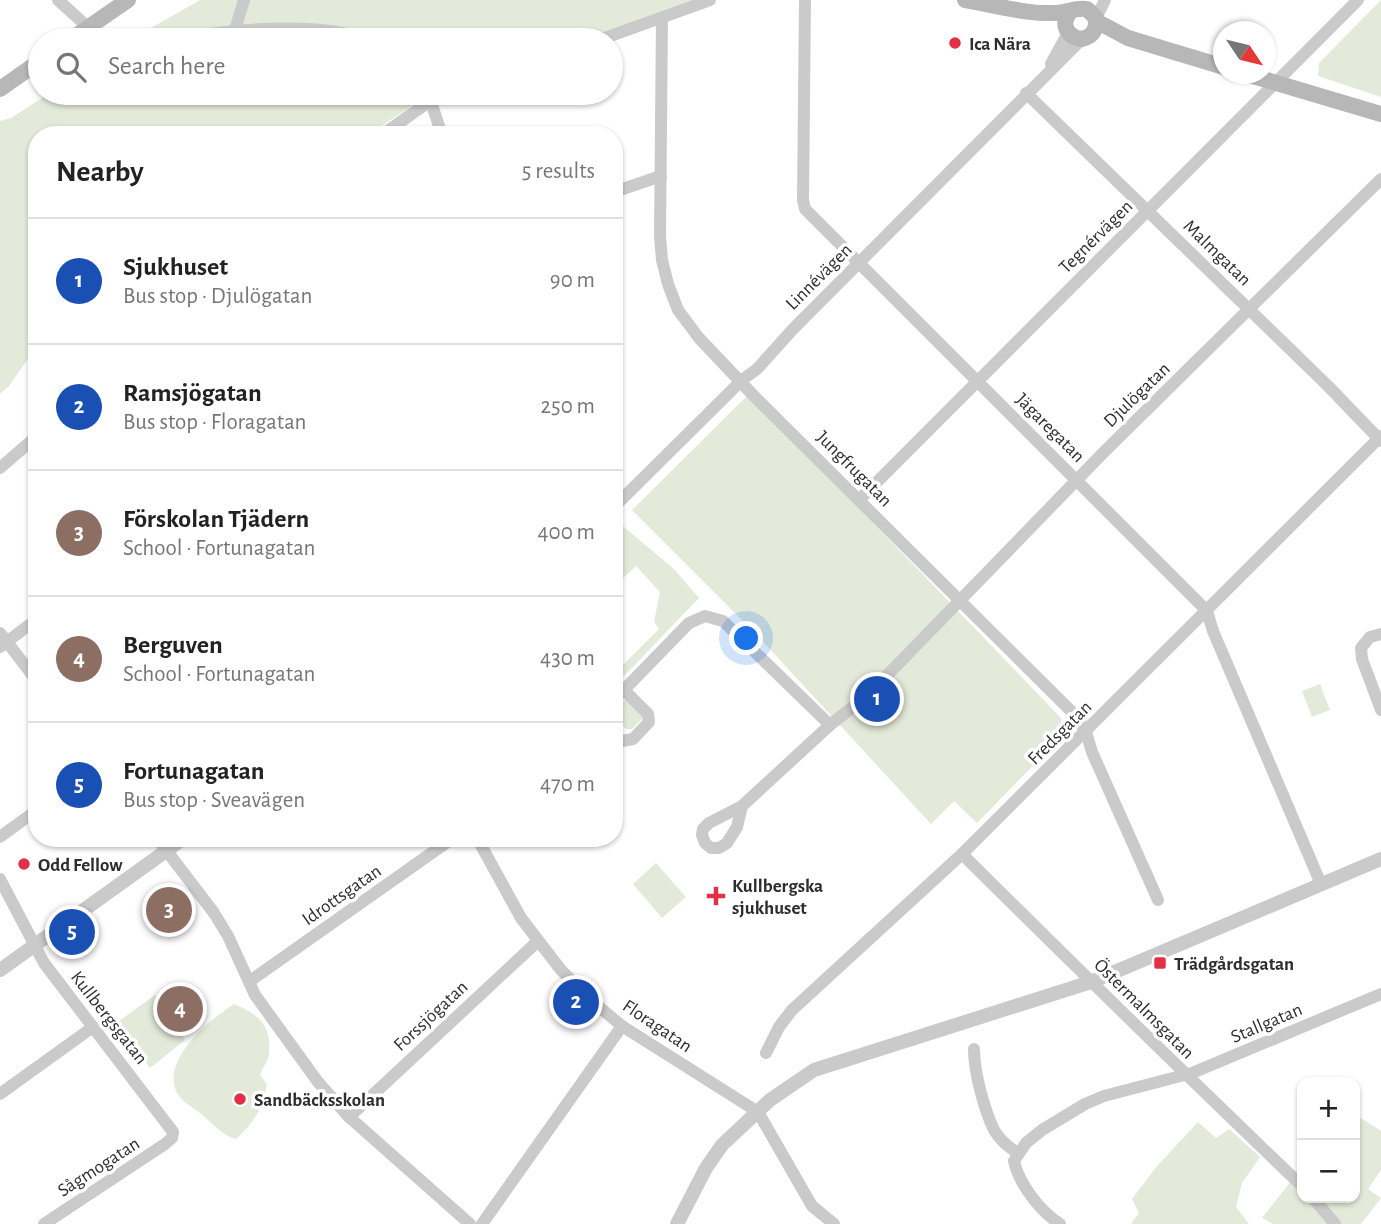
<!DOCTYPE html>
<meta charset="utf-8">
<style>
body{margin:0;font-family:"Alegreya Sans",sans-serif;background:#f2f2f2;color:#222}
.controls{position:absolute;right:21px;bottom:21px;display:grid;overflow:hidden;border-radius:14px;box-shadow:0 2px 5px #0004}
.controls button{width:63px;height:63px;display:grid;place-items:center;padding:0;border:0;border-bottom:2px solid #e0e0e0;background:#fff;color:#222;font:35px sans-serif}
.compass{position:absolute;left:1213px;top:21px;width:63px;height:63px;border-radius:50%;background:#fff;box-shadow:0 2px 5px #0004;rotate:125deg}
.you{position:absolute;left:747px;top:639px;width:24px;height:24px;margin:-18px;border:5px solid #fff;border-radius:50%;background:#1a73e8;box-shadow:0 0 0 10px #1a73e833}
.badge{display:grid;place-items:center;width:46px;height:46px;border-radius:50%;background:#e23046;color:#fff;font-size:23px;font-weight:700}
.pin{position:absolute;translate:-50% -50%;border:4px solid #fff;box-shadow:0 2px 7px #0006}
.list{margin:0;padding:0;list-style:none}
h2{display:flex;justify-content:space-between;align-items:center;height:91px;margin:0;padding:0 28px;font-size:30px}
h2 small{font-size:23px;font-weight:400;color:#767676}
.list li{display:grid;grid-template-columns:46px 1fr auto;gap:21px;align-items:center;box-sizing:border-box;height:126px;padding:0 28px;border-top:2px solid #e0e0e0}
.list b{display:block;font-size:26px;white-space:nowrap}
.list p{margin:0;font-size:23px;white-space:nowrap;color:#767676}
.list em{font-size:23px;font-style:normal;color:#767676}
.icon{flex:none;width:38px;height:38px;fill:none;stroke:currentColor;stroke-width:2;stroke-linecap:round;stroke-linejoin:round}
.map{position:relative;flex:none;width:1381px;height:1224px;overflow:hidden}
.search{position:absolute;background:#fff;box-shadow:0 2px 5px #0004;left:28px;top:28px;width:595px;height:77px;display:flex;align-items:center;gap:18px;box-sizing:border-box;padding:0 24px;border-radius:38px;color:#767676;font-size:26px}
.panel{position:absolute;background:#fff;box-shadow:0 2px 5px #0004;left:28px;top:126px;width:595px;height:721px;border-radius:28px}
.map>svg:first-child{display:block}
.green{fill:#e4eada}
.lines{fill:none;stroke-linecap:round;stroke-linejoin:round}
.minor{stroke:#cacaca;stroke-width:12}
.tertiary{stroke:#cacaca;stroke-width:14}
.secondary{stroke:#b7b7b7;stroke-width:16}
.poi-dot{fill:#e23046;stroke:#fff;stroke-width:2.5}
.labels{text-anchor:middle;stroke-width:7;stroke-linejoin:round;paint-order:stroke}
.poi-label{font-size:19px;font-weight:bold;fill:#2d2d2d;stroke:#fff;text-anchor:start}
.street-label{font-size:19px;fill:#2d2d2d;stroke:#fff}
</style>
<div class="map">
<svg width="1381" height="1224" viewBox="0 0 1381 1224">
<rect width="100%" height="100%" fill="#fff"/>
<g class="green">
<path d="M200 0H692L582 40H130Z"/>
<path d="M1381 0V97L1318 76 1319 63Z"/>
<path d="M50 93H419L422 99 368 135H37V346L9 386 0 394V121L11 118Z"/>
<path d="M749 394 1061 718V737L977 823 954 801 931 824 755 633 632 510Z"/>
<path d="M618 522 674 569 699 598 624 676 618 670 659 629 654 622 660 592 636 566 614 587V526Z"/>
<path d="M1320 684 1330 710 1312 717 1302 691Z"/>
<path d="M625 700 635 703 643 718 632 729H626L615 718 614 709Z"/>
<path d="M656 863 686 897 662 918 633 884Z"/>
<path d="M155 995 160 1002 175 1003 181 1012 171 1022 185 1040 150 1068 115 1024Z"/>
<path d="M234 1004C258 1014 272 1025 269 1054 268 1062 262 1068 260 1075L267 1084C263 1108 254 1123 236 1139 221 1135 214 1124 201 1114 192 1107 178 1100 175 1088 165 1056 211 1019 234 1004Z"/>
<path d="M1356 1115 1381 1131V1170L1368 1189 1381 1198 1361 1224H1273L1262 1218 1302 1167V1198H1355Z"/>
<path d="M1198 1122 1216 1138 1229 1129 1260 1157 1242 1183 1236 1207 1249 1224H1131L1139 1213 1132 1199 1157 1166Z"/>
</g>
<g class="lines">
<g class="minor">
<path d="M58 0 102 40"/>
<path d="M805 0 803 200 805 209 1207 611 1213 631 1321 884"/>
<path d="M662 17 660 236 662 260 668 284 678 310 699 338 753 395 1076 716 1086 732 1092 752 1158 900"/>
<path d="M1096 18 1105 0"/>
<path d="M235 30 244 0"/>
<path d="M180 40C217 29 329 21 362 40"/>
<path d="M599 40 710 0"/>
<path d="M1051 64 1068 33"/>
<path d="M428 93 442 135"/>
<path d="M1026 93 1328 386 1381 441"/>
<path d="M382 135 430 101 454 93"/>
<path d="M614 192 661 176"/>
<path d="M0 468 37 436"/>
<path d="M859 500 1358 0"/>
<path d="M614 507 742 380 757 369 793 329 1082 39"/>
<path d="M0 633 37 681"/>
<path d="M1381 634 1370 637 1361 648 1362 659 1381 710"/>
<path d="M0 647 37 619"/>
<path d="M614 700 689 623 705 616 723 621 830 725"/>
<path d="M614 735 622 741 633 739 649 722 648 714 624 690"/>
<path d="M742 806 709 823 703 829 702 835 705 843 711 848H719L727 843 737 827 742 806 830 725 868 695 1103 453 1381 179"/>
<path d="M0 837 37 810"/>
<path d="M157 838 214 913 228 936 255 995 318 1082 349 1117 470 1224"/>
<path d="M477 838 521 918 561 970 592 1001 622 1026 758 1112 812 1206 834 1224"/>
<path d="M962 854C1075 966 1188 1077 1302 1186"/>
<path d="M0 879 44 963 173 1132 172 1138 165 1144 44 1224"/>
<path d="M250 981 453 838"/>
<path d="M974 1049C974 1072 984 1109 994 1130 1000 1140 1008 1147 1018 1153"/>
<path d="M766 1053 779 1027 792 1010 962 854 1381 436"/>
<path d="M0 1094 93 1027"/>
<path d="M349 1117 538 941"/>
<path d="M1313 1198 1335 1224"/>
<path d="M482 1224 622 1026"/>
<path d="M1060 1224C1040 1211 1019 1184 1014 1161L1026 1143 1042 1130 1085 1104 1104 1096 1192 1073 1381 994"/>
</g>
<g class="tertiary">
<path d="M0 970 184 838"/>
<path d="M677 1224 706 1168 722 1145 770 1100 814 1070 1091 982 1381 859"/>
</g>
<g class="secondary">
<path d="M965 0C994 5 1025 14 1054 13 1066 13 1076 7 1087 9L1096 18C1097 29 1093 36 1082 39 1066 37 1060 23 1071 11"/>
<path d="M1096 21 1128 38 1224 67"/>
<path d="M70 40 128 0"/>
<path d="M1246 74 1381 114"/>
<path d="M0 89 40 61"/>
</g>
</g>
<g class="poi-dot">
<circle cx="955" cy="43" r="7"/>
<circle cx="24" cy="864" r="7"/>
<path d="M712.5 885.5h7v7h7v7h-7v7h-7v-7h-7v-7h7z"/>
<rect x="1153" y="956" width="14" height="14" rx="3.5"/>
<circle cx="240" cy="1099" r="7"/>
</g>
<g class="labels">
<g class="poi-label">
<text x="969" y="50">Ica Nära</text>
<text x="38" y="871">Odd Fellow</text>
<text x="732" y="892">Kullbergska<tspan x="732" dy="22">sjukhuset</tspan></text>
<text x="1174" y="970">Trädgårdsgatan</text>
<text x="254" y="1106">Sandbäcksskolan</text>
</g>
<g class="street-label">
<text transform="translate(1095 236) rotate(-45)" y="7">Tegnérvägen</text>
<text transform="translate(1218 252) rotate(44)" y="7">Malmgatan</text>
<text transform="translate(818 276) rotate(-45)" y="7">Linnévägen</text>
<text transform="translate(1136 394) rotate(-44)" y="7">Djulögatan</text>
<text transform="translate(1051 427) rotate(45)" y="7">Jägaregatan</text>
<text transform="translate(855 468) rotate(45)" y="7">Jungfrugatan</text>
<text transform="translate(1059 732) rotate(-45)" y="7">Fredsgatan</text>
<text transform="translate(341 894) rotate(-35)" y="7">Idrottsgatan</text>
<text transform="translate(1145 1008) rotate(45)" y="7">Östermalmsgatan</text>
<text transform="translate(430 1015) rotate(-43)" y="7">Forssjögatan</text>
<text transform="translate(110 1017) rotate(52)" y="7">Kullbergsgatan</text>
<text transform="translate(1266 1022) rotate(-23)" y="7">Stallgatan</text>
<text transform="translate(658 1025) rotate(34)" y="7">Floragatan</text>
<text transform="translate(98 1166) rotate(-33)" y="7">Sågmogatan</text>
</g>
</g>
</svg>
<div class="controls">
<button>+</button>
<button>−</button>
</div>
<svg class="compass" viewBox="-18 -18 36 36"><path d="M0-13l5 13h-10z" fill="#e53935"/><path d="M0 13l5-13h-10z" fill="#767676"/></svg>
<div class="you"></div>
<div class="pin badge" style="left:877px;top:699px;background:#1a4fb4">1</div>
<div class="pin badge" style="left:576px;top:1002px;background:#1a4fb4">2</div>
<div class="pin badge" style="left:169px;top:910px;background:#8d6e63">3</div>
<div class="pin badge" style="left:180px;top:1009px;background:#8d6e63">4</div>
<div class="pin badge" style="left:72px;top:932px;background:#1a4fb4">5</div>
<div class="search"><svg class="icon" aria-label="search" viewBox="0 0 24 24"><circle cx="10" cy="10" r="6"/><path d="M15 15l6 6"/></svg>Search here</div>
<section class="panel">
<h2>Nearby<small>5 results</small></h2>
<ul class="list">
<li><span class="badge" style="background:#1a4fb4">1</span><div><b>Sjukhuset</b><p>Bus stop · Djulögatan</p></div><em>90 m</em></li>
<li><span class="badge" style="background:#1a4fb4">2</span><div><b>Ramsjögatan</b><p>Bus stop · Floragatan</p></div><em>250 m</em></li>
<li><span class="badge" style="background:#8d6e63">3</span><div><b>Förskolan Tjädern</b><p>School · Fortunagatan</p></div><em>400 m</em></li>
<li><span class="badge" style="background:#8d6e63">4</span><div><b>Berguven</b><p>School · Fortunagatan</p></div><em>430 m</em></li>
<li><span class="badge" style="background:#1a4fb4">5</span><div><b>Fortunagatan</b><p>Bus stop · Sveavägen</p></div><em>470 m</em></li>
</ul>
</section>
</div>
